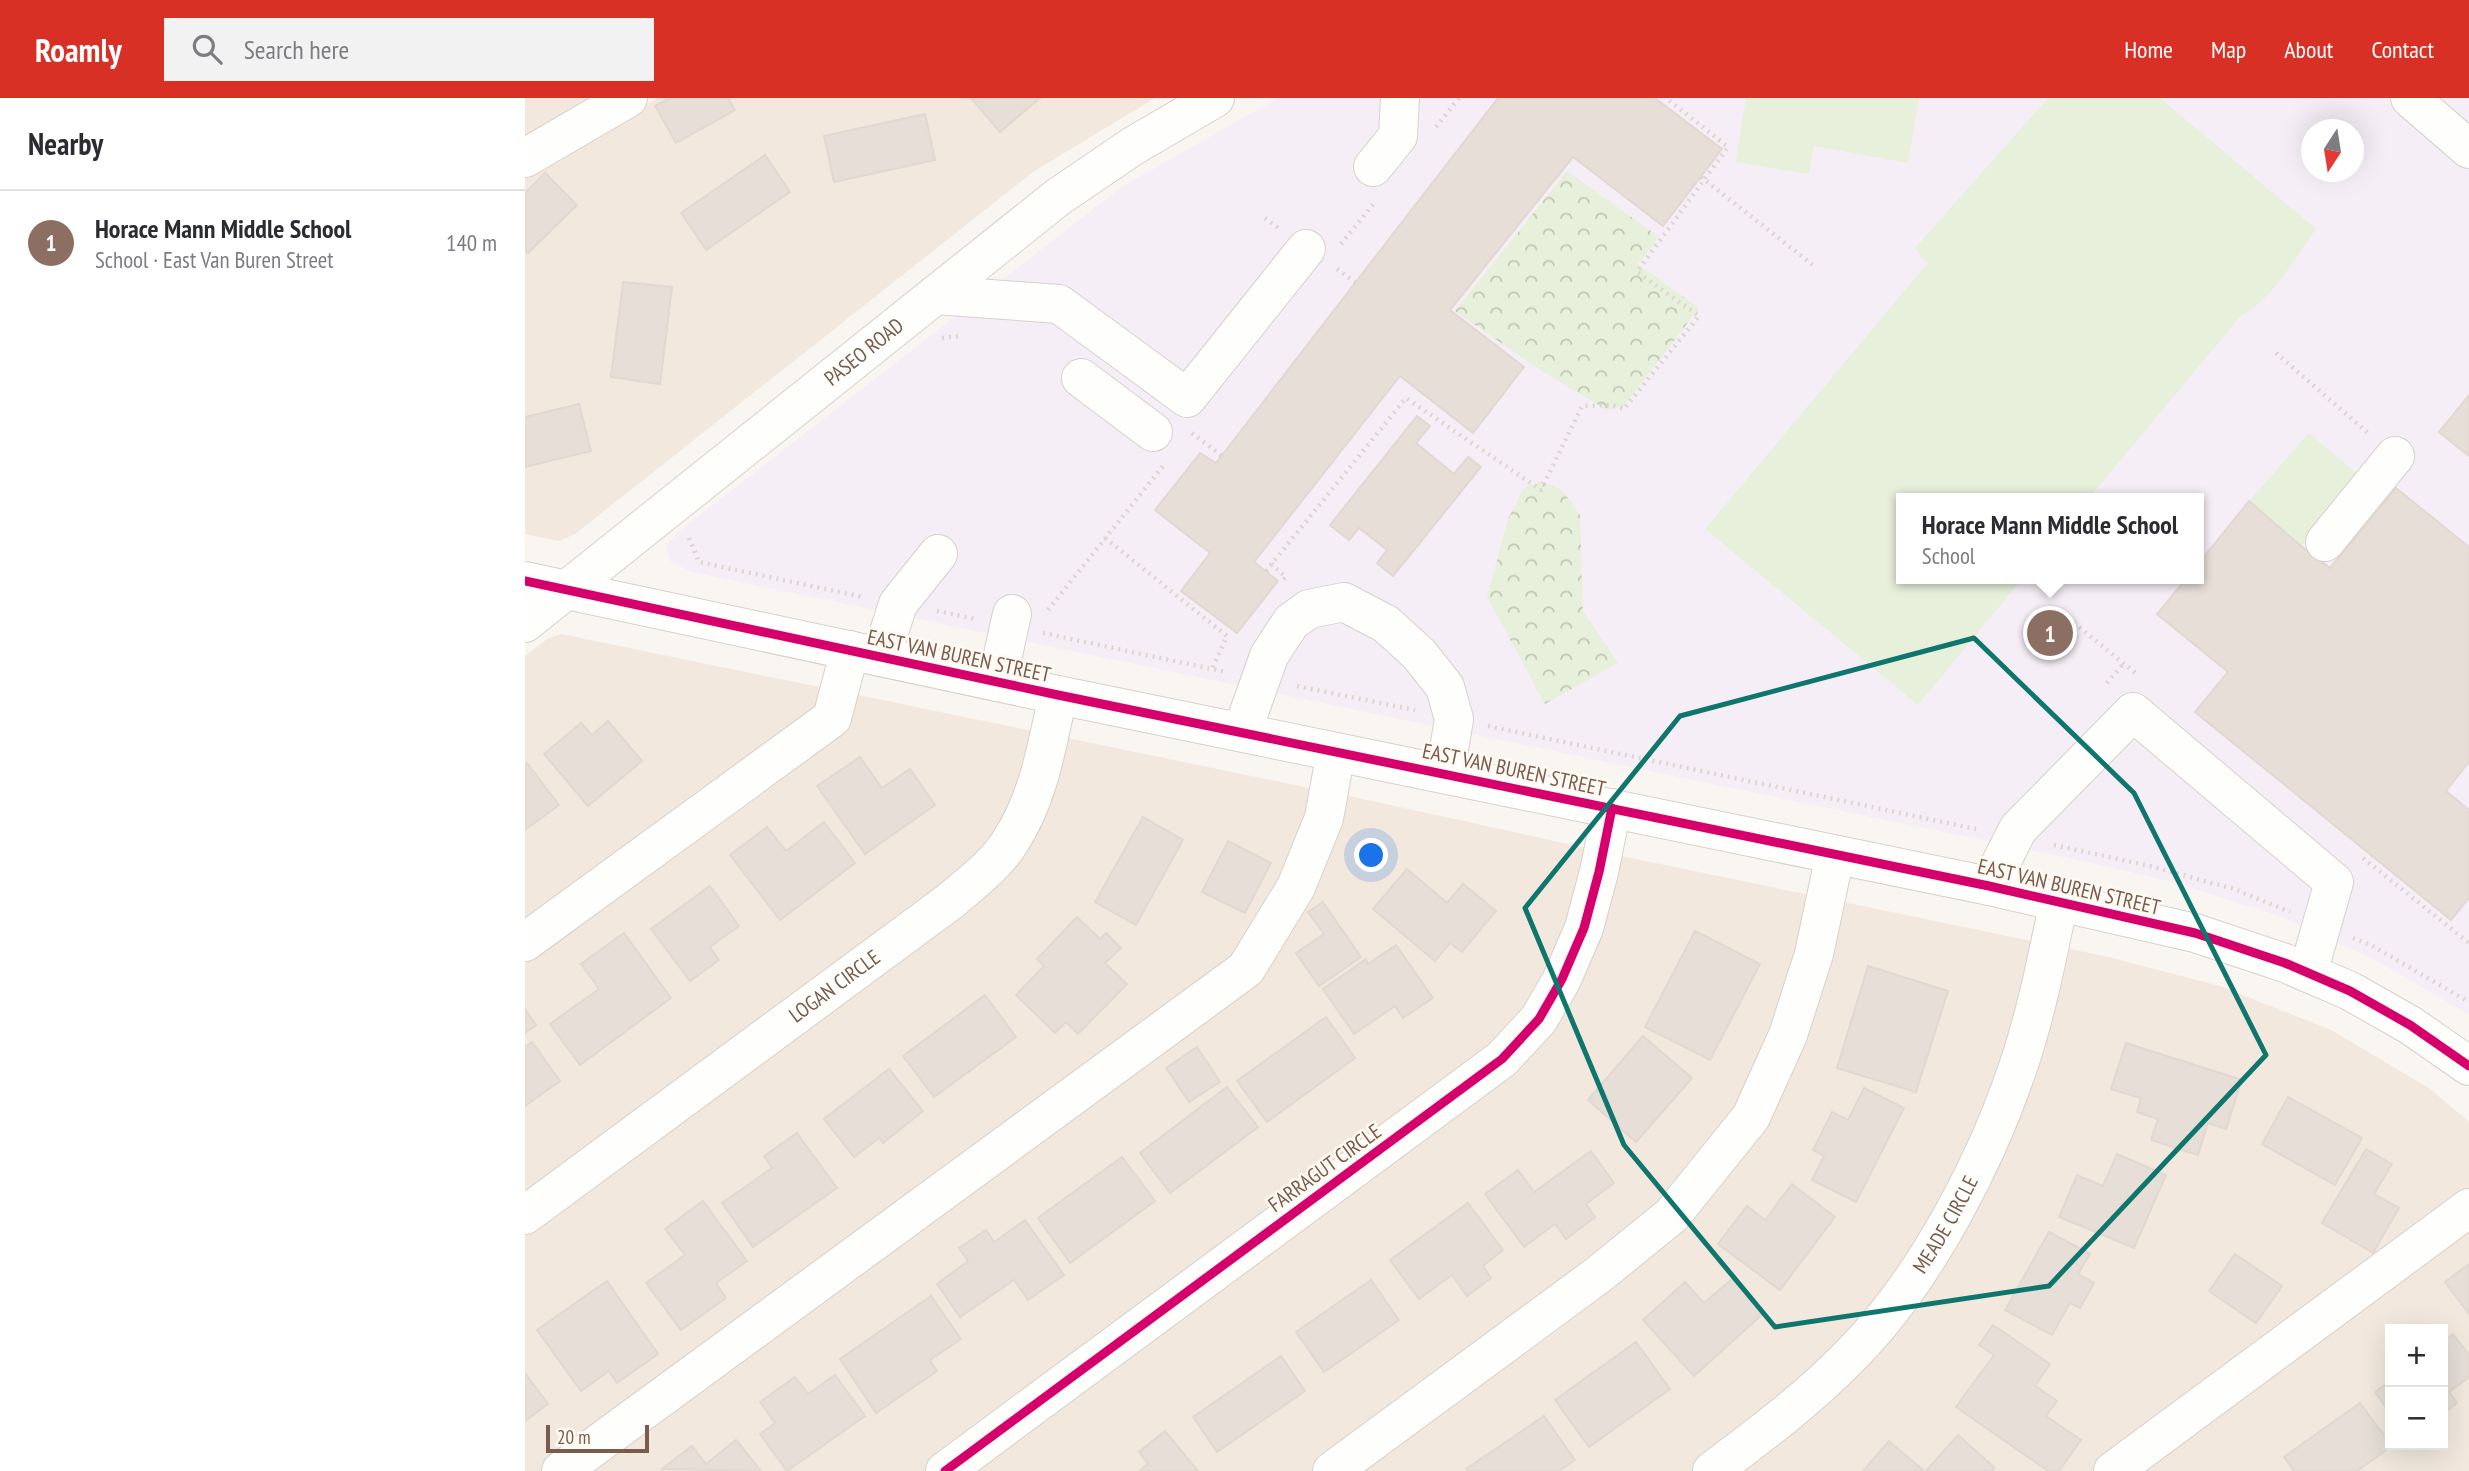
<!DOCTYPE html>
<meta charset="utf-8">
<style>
body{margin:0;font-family:"PT Sans Narrow",sans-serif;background:#f2f2f3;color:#2b2b33}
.controls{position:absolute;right:21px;bottom:21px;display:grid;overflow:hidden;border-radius:0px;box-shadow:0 7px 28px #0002}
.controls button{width:63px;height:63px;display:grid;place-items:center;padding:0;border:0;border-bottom:2px solid #e1e1e2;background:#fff;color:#2b2b33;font:35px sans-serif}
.compass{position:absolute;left:1776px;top:21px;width:63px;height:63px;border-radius:50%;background:#fff;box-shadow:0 7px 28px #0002;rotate:192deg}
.scale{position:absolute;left:21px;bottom:18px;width:103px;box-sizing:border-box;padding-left:7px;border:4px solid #7a5c4d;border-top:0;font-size:19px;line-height:24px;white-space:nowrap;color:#7a5c4d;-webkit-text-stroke:5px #fffaf3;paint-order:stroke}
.you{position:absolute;left:847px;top:758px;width:24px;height:24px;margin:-18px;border:5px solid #fff;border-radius:50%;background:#1a73e8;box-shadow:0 0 0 10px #1a73e833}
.badge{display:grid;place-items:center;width:46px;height:46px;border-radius:50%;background:#d93025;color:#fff;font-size:23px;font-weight:700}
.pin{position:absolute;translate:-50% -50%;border:4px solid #fff;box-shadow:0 2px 7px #0006}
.popup{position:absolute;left:1371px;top:395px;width:308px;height:91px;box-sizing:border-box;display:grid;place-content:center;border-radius:0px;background:#fff;filter:drop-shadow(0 2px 5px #0005);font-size:23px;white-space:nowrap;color:#7c7c81}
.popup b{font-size:26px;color:#2b2b33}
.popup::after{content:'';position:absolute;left:50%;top:100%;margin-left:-14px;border:14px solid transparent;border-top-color:#fff}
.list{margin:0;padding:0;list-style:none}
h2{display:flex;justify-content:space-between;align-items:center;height:91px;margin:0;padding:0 28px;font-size:30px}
h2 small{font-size:23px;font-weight:400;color:#7c7c81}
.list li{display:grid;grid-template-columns:46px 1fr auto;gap:21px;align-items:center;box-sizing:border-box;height:105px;padding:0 28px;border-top:2px solid #e1e1e2}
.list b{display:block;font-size:26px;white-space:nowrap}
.list p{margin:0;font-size:23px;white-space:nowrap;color:#7c7c81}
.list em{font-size:23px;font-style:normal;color:#7c7c81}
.icon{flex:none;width:38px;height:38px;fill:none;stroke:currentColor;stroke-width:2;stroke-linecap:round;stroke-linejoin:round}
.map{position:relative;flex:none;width:1944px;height:1373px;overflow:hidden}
header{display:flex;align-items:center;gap:42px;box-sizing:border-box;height:98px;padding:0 35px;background:#d93025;color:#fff}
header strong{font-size:33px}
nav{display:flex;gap:38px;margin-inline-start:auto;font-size:24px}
.search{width:490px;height:63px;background:#f2f2f3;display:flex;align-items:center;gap:18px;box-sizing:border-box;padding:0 24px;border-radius:0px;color:#7c7c81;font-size:26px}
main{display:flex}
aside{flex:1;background:#fff}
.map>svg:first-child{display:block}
.residential{fill:#f2e8de;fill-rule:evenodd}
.education{fill:#f6eef6;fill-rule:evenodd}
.park{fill:url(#park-crowns)}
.pitch{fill:#e7f0db}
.building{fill:#e6ded7;stroke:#e2d8d2;stroke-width:2}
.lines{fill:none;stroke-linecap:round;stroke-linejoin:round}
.minor-casing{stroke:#d7d1cb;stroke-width:40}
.path{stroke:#dcd5d0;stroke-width:4.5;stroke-dasharray:2 5;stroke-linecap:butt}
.minor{stroke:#fefefd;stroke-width:38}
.cycleway-casing{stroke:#fffaf3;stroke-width:13}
.cycleway{stroke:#d6006c;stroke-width:9}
.marked{fill:none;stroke:#0f766e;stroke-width:5;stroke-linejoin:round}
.labels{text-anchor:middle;stroke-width:5;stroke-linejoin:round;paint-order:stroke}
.street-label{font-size:21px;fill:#7a5c4d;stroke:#fffaf3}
</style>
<header>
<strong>Roamly</strong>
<div class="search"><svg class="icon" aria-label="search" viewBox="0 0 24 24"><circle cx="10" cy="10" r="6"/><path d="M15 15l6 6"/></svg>Search here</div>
<nav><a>Home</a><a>Map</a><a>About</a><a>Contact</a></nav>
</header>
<main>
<aside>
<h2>Nearby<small></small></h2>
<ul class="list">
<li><span class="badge" style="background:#8d6e63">1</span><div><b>Horace Mann Middle School</b><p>School · East Van Buren Street</p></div><em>140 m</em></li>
</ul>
</aside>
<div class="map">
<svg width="1944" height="1373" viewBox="0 0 1944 1373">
<defs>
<pattern id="park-crowns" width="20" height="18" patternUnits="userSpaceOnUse" patternTransform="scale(1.75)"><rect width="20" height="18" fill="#e7f0db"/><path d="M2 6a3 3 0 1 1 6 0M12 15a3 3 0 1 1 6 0" fill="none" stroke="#c0c6b4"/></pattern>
</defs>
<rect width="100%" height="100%" fill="#f9f5f0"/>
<g class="residential">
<path d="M0 0H70L0 40Z"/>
<path d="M132 0H630L508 74 50 436 34 443 0 436V80Z"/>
<path d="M36 536 824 698 1111 761 1579 858 1695 888 1806 932 1904 990 1944 1024V1373H0V558L22 541ZM1865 1231H1918V1347H1865Z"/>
</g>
<path class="education" d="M753 0H1944V917L1852 863 1757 819 1652 785 1558 763 167 474 146 464 141 448 153 434 598 88ZM1786 32H1828V74H1786ZM1376 400H1674V481H1376Z"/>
<g class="park">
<path d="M1042 73 1134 139 1113 166 1174 210 1099 308 1082 312 1012 270 930 213Z"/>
<path d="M1016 383 1037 392 1055 417 1058 513 1093 565 1020 606 962 499 983 421 998 391Z"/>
</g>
<g class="pitch">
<path d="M1221 0H1394L1383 65 1289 48 1284 76 1211 64Z"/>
<path d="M1523 0H1635L1791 131C1769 162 1748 200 1715 219L1564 400H1376V481H1497L1393 607 1180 431 1402 166 1390 150Z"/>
<path d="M1784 335 1836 379 1776 448 1724 403Z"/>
</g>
<g class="building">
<path d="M145 0H203L210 12 151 45 130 8Z"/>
<path d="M446 0H515L475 34Z"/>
<path d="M973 0H1130L1197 51 1138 128 1048 59 925 212 999 269 948 335 875 278 729 464 753 483 712 535 656 493 685 455 630 412 675 355 691 365Z"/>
<path d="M400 16 410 62 309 84 299 38Z"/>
<path d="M240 57 265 94 181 152 156 115Z"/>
<path d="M20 75 52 107 3 155 0 152V95Z"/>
<path d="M98 184 147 189 135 286 86 279Z"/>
<path d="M1944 297V358L1914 334Z"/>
<path d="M54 306 66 353 0 369V319Z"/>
<path d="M892 318 905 328 891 345 929 376 943 359 956 369 868 478 852 465 862 452 834 430 824 442 805 427Z"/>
<path d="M1871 390 1944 449V664L1921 693 1944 712V800L1926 822 1670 614 1703 574 1632 516 1661 481H1674V465L1724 403 1776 448 1805 470Z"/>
<path d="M83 623 117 663 63 708 19 656 56 625 67 637Z"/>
<path d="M335 659 357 690 385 671 410 707 340 756 292 688Z"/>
<path d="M2 665 34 707 0 732V666Z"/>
<path d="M618 719 658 742 611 827 570 804Z"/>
<path d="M299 724 330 765 255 822 205 757 242 729 261 753Z"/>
<path d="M703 743 746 765 720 815 677 794Z"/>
<path d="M882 771 922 805 938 786 971 813 937 854 925 845 910 863 848 811Z"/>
<path d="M185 788 214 828 185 849 194 862 165 883 126 831Z"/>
<path d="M798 804 836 859 794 888 771 855 799 836 783 814Z"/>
<path d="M552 819 575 841 581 835 596 850 580 865 602 886 553 936 541 924 530 935 491 897 519 868 512 861Z"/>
<path d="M1170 833 1235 866 1185 962 1120 929Z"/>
<path d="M99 835 146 900 55 967 25 926 74 891 56 866Z"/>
<path d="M871 847 908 900 878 920 870 908 829 936 798 891 841 861 843 866Z"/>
<path d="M1343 868 1423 893 1391 994 1312 970Z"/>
<path d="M460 897 491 939 409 999 378 958Z"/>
<path d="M0 911 11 927 0 935Z"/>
<path d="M801 919 830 960 742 1024 712 983Z"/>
<path d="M1118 938 1167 980 1111 1044 1063 1002Z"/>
<path d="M7 944 35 983 0 1008V949Z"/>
<path d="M1601 945 1717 982 1701 1031 1683 1025 1673 1057 1626 1042 1633 1021 1612 1014 1616 1000 1586 991Z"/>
<path d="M672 949 695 984 664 1004 641 970Z"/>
<path d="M364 971 398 1013 358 1045 354 1040 329 1059 299 1021Z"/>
<path d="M702 989 733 1029 645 1095 615 1055Z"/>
<path d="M1339 990 1379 1010 1331 1104 1287 1082 1299 1058 1288 1052 1307 1014 1323 1022Z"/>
<path d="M1763 999 1837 1040 1810 1087 1737 1046Z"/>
<path d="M272 1035 312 1090 228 1149 197 1105 247 1070 239 1058Z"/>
<path d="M1841 1051 1867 1066 1849 1096 1874 1110 1848 1155 1797 1125Z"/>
<path d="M1066 1053 1089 1085 1061 1106 1070 1119 1041 1141 1030 1126 999 1149 960 1096 993 1072 1009 1094Z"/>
<path d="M1592 1056 1641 1077 1609 1150 1534 1119 1552 1077 1578 1088Z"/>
<path d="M597 1059 630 1103 545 1165 513 1120Z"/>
<path d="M1267 1086 1310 1119 1255 1192 1193 1146 1222 1108 1240 1122Z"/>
<path d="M178 1103 222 1163 191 1185 201 1200 156 1232 121 1185 160 1157 140 1131Z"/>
<path d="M943 1105 978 1152 958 1168 966 1180 942 1198 927 1177 894 1201 865 1162Z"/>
<path d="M500 1122 539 1177 503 1202 489 1182 435 1219 412 1186 443 1163 434 1150 461 1132 469 1144Z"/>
<path d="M1524 1134 1565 1156 1553 1176 1569 1185 1555 1210 1545 1205 1527 1237 1480 1212Z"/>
<path d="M1710 1156 1757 1188 1731 1225 1684 1193Z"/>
<path d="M1944 1166V1216L1920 1184Z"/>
<path d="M1207 1181 1239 1215 1169 1278 1118 1222 1160 1184 1179 1205Z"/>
<path d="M846 1182 874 1222 799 1274 771 1234Z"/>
<path d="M82 1183 133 1256 92 1285 84 1273 56 1293 12 1232Z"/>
<path d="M406 1198 436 1241 405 1262 412 1273 351 1315 315 1261Z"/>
<path d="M1468 1227 1525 1266 1510 1288 1532 1303 1521 1318 1556 1342 1534 1373H1523L1431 1309 1469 1257 1454 1247Z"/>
<path d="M1928 1236 1944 1257V1279L1924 1294 1932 1305 1918 1316V1244Z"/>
<path d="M1111 1244 1145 1291 1064 1349 1030 1302Z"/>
<path d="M756 1258 780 1293 692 1354 668 1319Z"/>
<path d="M0 1275 23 1306 0 1323Z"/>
<path d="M310 1277 340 1318 262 1373 235 1336 250 1325 235 1304 270 1279 283 1296Z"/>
<path d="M1865 1283V1315L1850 1294Z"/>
<path d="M1835 1305 1867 1348 1832 1373H1769L1759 1359Z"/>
<path d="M1019 1318 1050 1362 1034 1373H943L941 1371Z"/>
<path d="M640 1333 673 1373H614L623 1366 614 1354Z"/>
<path d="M1433 1337 1470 1370 1467 1373H1401Z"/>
<path d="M211 1342 236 1373 137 1371 167 1348 181 1366Z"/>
<path d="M1364 1343 1399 1373H1338Z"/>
</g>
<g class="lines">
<g class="minor-casing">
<g id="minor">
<path d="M1885 0 1944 51"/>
<path d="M0 60 103 0"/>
<path d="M848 69 873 38 875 0"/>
<path d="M410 197 534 206 662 300 781 151"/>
<path d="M556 280 628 334"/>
<path d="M1800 444 1870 358"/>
<path d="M0 483 533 597 1464 788 1670 835 1760 865 1825 893 1885 927 1944 968"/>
<path id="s1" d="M0 525 533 99 608 48 690 0"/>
<path d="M356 559 373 506 413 456"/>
<path d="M472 584 487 516"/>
<path d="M717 634 744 558 766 524 784 511 819 504 861 526 894 556 920 589 929 621 920 676"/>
<path d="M1464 788 1493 731 1608 614 1809 784 1783 875"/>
<path d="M0 844 307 620 325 552"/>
<path id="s2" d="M0 1117 424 804C445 786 470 768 485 744 514 700 522 647 533 597"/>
<path d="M36 1373 721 871 771 789 799 720 811 654"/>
<path d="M420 1373 977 961 1014 921 1037 881 1059 830 1074 774 1087 710"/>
<path d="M807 1373 1073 1177 1147 1117 1226 1019 1263 937 1289 856 1310 757"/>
<path id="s3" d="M1187 1373C1235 1337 1283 1301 1325 1258 1401 1182 1464 1060 1497 957 1513 907 1523 855 1534 803"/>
<path d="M1588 1373 1944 1110"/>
</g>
</g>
<g class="path">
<path d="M911 29 934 0"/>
<path d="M1176 79 1288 167"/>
<path d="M740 120 753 130"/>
<path d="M816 146 850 104"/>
<path d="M812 171 831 185"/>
<path d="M417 240 436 238"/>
<path d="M1751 255 1843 335"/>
<path d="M667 335 697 358"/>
<path d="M164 440 174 464 338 499"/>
<path d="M580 440 702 538 687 571"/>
<path d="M746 466 761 479 757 483"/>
<path d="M741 473 881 300 1016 392 1057 308 1086 307 1099 311 1174 218 1112 174 1203 49 1141 0"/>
<path d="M523 512 638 368"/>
<path d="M412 513 451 521"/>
<path d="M1538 516 1614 578"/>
<path d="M518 535 701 574"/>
<path d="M1582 585 1599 565"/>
<path d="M772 588 890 612"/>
<path d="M963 628 1451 731"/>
<path d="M1529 747 1625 768 1709 791 1765 814"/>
<path d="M1838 760 1944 845"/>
<path d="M1828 840 1846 847 1944 904"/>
</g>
<use href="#minor" class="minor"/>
<g class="cycleway-casing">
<g id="cycleway">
<path d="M0 483 533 597 1464 788 1670 835 1760 865 1825 893 1885 927 1944 968"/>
<path d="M420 1373 977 961 1014 921 1037 881 1059 830 1074 774 1087 710"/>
</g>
</g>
<use href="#cycleway" class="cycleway"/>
</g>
<path class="marked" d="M1449 540 1609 695 1741 957 1524 1188 1250 1229 1099 1047 1000 810 1155 618Z"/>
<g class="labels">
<g class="street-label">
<text dy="7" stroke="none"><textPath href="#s1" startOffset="434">PASEO ROAD</textPath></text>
<text transform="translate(434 558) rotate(12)" y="7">EAST VAN BUREN STREET</text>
<text transform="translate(989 672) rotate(12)" y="7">EAST VAN BUREN STREET</text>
<text transform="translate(1544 789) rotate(13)" y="7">EAST VAN BUREN STREET</text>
<text dy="7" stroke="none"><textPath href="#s2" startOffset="385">LOGAN CIRCLE</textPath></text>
<text transform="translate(800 1070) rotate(-36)" y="7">FARRAGUT CIRCLE</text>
<text dy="7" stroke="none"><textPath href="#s3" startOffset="343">MEADE CIRCLE</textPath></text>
</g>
</g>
</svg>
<div class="controls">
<button>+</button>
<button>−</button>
</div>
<svg class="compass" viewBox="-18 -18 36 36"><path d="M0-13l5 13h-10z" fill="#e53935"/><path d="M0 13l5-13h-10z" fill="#7c7c81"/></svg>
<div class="scale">20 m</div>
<div class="you"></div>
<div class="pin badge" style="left:1525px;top:535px;background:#8d6e63">1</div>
<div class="popup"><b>Horace Mann Middle School</b>School</div>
</div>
</main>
